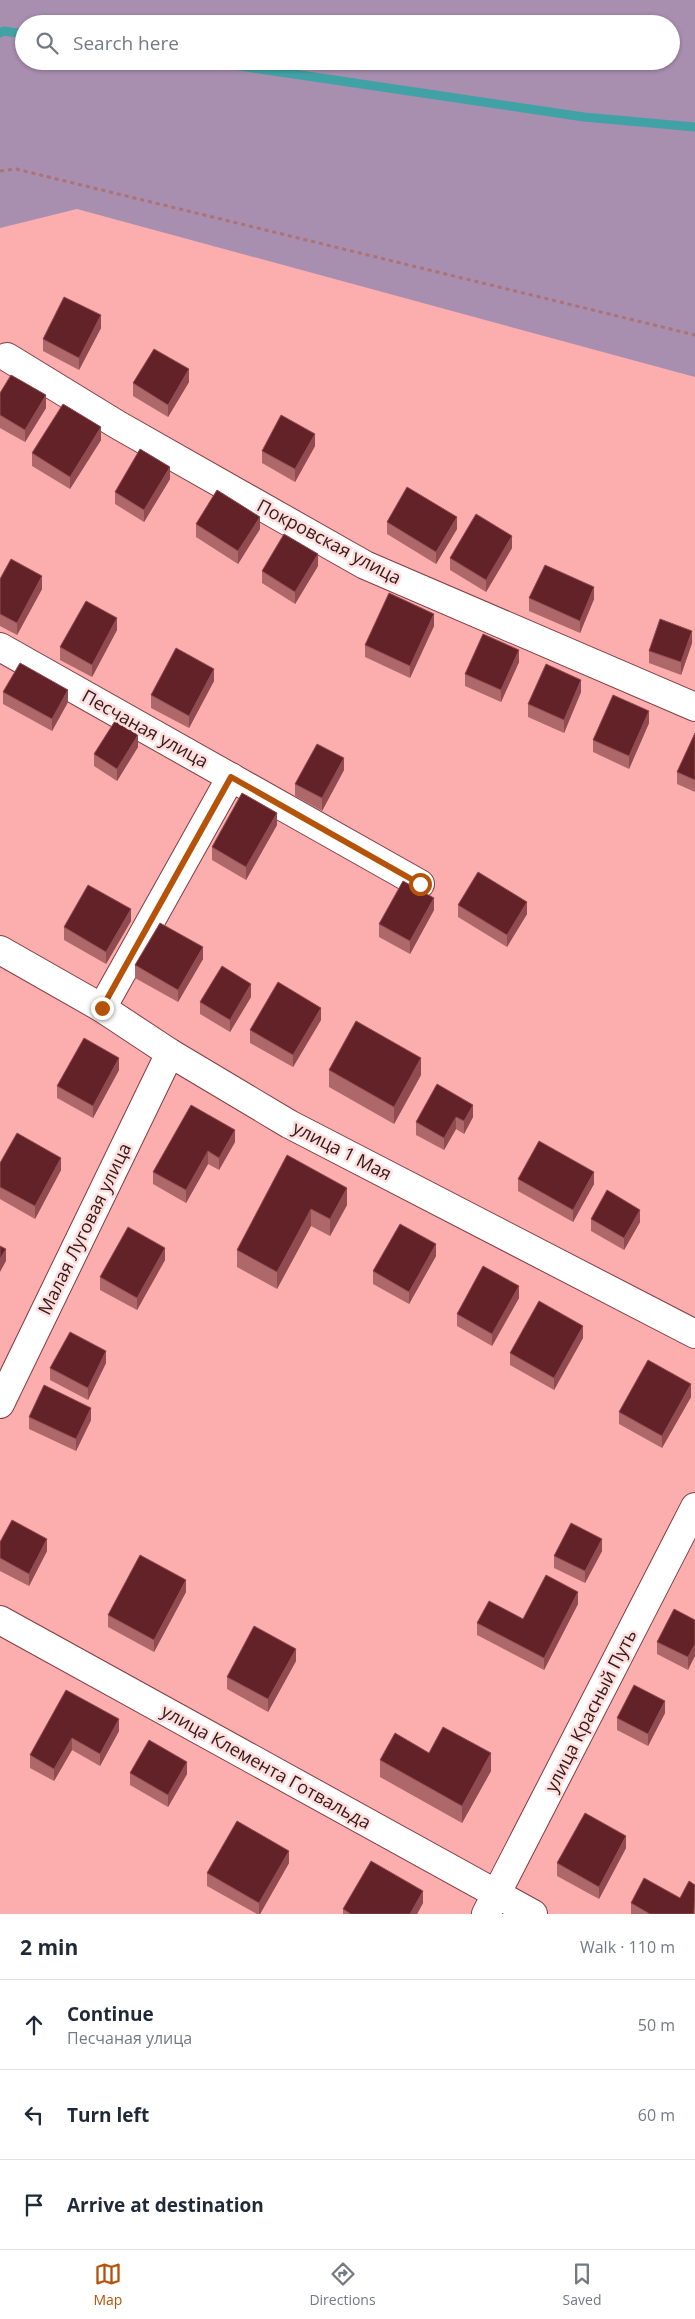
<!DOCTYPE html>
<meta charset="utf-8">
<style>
body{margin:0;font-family:"Open Sans",sans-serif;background:#f6f6f7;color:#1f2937}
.stop{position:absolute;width:15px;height:15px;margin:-11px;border:4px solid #b45309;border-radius:50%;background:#fff}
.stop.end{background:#b45309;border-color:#fff;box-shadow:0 1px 5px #0008}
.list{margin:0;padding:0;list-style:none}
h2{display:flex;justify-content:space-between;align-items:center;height:65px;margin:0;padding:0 20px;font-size:21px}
h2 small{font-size:16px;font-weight:400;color:#747a83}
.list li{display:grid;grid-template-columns:32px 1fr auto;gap:15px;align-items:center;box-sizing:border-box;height:90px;padding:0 20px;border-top:1px solid #e0e1e3}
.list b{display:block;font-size:19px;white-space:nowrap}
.list p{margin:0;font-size:16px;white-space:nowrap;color:#747a83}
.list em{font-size:16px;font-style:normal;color:#747a83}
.icon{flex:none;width:28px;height:28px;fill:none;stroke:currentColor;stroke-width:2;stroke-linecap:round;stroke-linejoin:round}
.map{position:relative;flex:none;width:695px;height:1914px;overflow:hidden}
.search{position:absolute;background:#fff;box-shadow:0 1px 4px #0004;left:15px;right:15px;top:15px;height:55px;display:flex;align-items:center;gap:12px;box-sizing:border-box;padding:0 18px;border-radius:28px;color:#747a83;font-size:19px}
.sheet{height:335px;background:#fff}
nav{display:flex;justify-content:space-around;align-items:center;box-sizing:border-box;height:70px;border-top:1px solid #e0e1e3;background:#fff;font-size:14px;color:#747a83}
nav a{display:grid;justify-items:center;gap:2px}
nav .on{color:#b45309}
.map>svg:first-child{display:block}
.grass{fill:#a88eaf;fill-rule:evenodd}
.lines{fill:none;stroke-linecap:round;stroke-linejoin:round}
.stream{stroke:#41a2a6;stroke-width:9}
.minor-casing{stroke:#803d40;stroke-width:30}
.path{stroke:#ad7273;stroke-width:3;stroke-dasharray:4 4;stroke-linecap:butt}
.minor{stroke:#fff;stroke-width:28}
.wall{fill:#af686a}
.shaded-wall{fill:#904c50}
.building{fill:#622227;stroke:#904c50}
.route{stroke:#b45309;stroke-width:6}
.labels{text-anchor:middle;stroke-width:5;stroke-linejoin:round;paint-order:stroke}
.street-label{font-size:18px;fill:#351819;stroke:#fedddd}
</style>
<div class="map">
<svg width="695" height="1914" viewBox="0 0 695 1914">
<rect width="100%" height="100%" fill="#fcadae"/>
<path class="grass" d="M0 0H695V377L77 209 0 228ZM24 24H671V61H24Z"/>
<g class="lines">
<g class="stream">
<path d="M0 33 4 31 24 34"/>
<path d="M206 61 584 117 695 127"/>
</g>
<g class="minor-casing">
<g id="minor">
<path d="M7 357 118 425 365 565 695 707"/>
<path d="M0 647 420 884"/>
<path d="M0 950 102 1008 170 1053 289 1124 695 1334"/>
<path d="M102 1008 231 777"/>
<path d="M0 1404 170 1053"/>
<path d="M0 1620 533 1914"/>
<path d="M486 1914 695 1507"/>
</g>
</g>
<path class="path" d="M0 171 16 169 695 335"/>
<use href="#minor" class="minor"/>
</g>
<g class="wall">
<path d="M101 328 79 370 43 351V339Z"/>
<path d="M189 382 168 417 133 396V383Z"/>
<path d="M0 393 46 408 25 442 0 428Z"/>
<path d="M101 440 70 489 32 466V453Z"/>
<path d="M315 446 295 482 262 463V451Z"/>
<path d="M170 479 144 522 115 504V492Z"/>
<path d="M387 522 457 529 436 564 387 534Z"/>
<path d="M196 524 260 529 238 564 196 537Z"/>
<path d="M512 548 486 592 450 570V558Z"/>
<path d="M318 566 295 604 262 583V571Z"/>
<path d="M0 579 42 589 17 635 0 626Z"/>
<path d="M529 598 594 599 580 633 529 611Z"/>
<path d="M434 626 410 678 365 657V645Z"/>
<path d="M117 630 92 677 60 660V647Z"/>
<path d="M692 643 681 675 649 663V651Z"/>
<path d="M519 662 501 702 465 686V674Z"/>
<path d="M214 681 189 728 151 708V695Z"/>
<path d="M3 692 68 702 52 731 3 704Z"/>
<path d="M581 692 564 733 528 717V704Z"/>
<path d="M649 723 629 769 593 752V740Z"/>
<path d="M695 733V792L677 784V772Z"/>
<path d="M138 747 117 781 94 766V754Z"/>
<path d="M344 770 322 811 295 796V784Z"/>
<path d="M277 825 246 880 212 860V847Z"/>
<path d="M458 905 527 914 507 947 458 917Z"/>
<path d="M434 910 410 954 379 937V924Z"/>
<path d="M131 921 106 964 64 940V927Z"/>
<path d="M203 959 178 1002 135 978V965Z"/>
<path d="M251 997 230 1032 200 1014V1002Z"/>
<path d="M321 1020 293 1067 250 1043V1030Z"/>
<path d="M119 1070 93 1118 57 1098V1086Z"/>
<path d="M329 1070 421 1075 394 1124 329 1087Z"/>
<path d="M473 1105V1117L464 1134 456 1129 444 1150 416 1135V1122Z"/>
<path d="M235 1142 219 1170 208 1164 186 1203 153 1184V1172Z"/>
<path d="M0 1163 61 1170 35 1219 0 1199Z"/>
<path d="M518 1179 594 1184 573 1222 518 1191Z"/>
<path d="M347 1188V1205L330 1236 311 1226 277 1289 237 1267V1250Z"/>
<path d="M591 1219 640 1222 624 1250 591 1231Z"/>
<path d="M436 1256 409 1304 373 1284V1271Z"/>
<path d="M165 1260 137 1310 100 1290V1277Z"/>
<path d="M519 1298 492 1346 457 1326V1314Z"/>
<path d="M583 1338 554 1390 510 1365V1353Z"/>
<path d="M106 1363 88 1400 50 1380V1368Z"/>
<path d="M691 1397 662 1448 619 1424V1412Z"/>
<path d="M29 1417 91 1420 76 1451 29 1429Z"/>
<path d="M0 1542 47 1551 29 1586 0 1571Z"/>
<path d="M602 1551 585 1583 554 1568V1556Z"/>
<path d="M186 1592 154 1652 108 1627V1615Z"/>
<path d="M578 1604 544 1670 477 1635V1623L523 1619Z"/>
<path d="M695 1620 688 1670 657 1654V1642Z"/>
<path d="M296 1661 268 1712 227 1689V1677Z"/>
<path d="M66 1690 119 1731 100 1766 72 1750 54 1781 30 1768V1755Z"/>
<path d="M665 1713 648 1746 617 1730V1718Z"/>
<path d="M380 1760 491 1771 462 1823 380 1777Z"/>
<path d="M130 1773 187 1774 168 1807 130 1785Z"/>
<path d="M626 1848 599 1899 557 1876V1863Z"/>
<path d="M289 1863 260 1914H257L207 1886V1873Z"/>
<path d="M680 1898 695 1914H631V1903Z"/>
<path d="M423 1903 417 1914H343V1909Z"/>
</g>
<g class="shaded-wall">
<path d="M101 315V328L79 370V358Z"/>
<path d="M189 369V382L168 417V405Z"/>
<path d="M46 395V408L25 442V430Z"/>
<path d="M101 427V440L70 489V477Z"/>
<path d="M315 434V446L295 482V469Z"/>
<path d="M170 467V479L144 522V510Z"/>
<path d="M260 517V529L238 564V551Z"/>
<path d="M457 517V529L436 564V552Z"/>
<path d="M512 536V548L486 592V580Z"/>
<path d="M318 554V566L295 604V592Z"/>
<path d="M42 576V589L17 635V623Z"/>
<path d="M594 587V599L580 633V621Z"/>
<path d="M434 614V626L410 678V666Z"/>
<path d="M117 618V630L92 677V665Z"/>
<path d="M692 631V643L681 675V662Z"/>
<path d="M519 650V662L501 702V690Z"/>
<path d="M214 669V681L189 728V716Z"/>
<path d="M581 680V692L564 733V720Z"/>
<path d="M68 690V702L52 731V719Z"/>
<path d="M649 711V723L629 769V756Z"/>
<path d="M138 735V747L117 781V769Z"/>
<path d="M344 758V770L322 811V798Z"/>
<path d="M277 813V825L246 880V867Z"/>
<path d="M434 898V910L410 954V941Z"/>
<path d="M527 902V914L507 947V935Z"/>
<path d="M131 909V921L106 964V952Z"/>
<path d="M203 947V959L178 1002V990Z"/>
<path d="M251 984V997L230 1032V1020Z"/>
<path d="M321 1008V1020L293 1067V1055Z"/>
<path d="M119 1058V1070L93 1118V1106Z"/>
<path d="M421 1058V1075L394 1124V1107Z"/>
<path d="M473 1105V1117L464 1134V1121Z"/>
<path d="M456 1117V1129L444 1150V1138Z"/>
<path d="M235 1130V1142L219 1170V1158Z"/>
<path d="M208 1151V1164L186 1203V1190Z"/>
<path d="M61 1158V1170L35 1219V1206Z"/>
<path d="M594 1172V1184L573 1222V1210Z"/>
<path d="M347 1188V1205L330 1236V1219Z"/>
<path d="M311 1209V1226L277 1289V1272Z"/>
<path d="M640 1210V1222L624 1250V1238Z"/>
<path d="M436 1244V1256L409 1304V1292Z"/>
<path d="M165 1248V1260L137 1310V1298Z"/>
<path d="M6 1249V1261L0 1272V1259Z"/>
<path d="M519 1286V1298L492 1346V1334Z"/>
<path d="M583 1326V1338L554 1390V1378Z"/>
<path d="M106 1351V1363L88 1400V1388Z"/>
<path d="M691 1384V1397L662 1448V1436Z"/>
<path d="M91 1408V1420L76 1451V1439Z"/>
<path d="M47 1539V1551L29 1586V1574Z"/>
<path d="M602 1539V1551L585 1583V1571Z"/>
<path d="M186 1580V1592L154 1652V1640Z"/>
<path d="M578 1592V1604L544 1670V1658Z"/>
<path d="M695 1644V1656L688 1670V1657Z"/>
<path d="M296 1649V1661L268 1712V1699Z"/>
<path d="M665 1701V1713L648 1746V1734Z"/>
<path d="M119 1719V1731L100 1766V1754Z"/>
<path d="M72 1738V1750L54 1781V1769Z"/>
<path d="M491 1753V1771L462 1823V1806Z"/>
<path d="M187 1762V1774L168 1807V1795Z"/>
<path d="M626 1836V1848L599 1899V1887Z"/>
<path d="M289 1851V1863L260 1914H259V1903Z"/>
<path d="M423 1891V1903L417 1914H410Z"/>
</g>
<g class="building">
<path d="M64 297 101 315 79 358 43 339Z"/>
<path d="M154 349 189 369 168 405 133 383Z"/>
<path d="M11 375 46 395 25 430 0 415V393Z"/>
<path d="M63 404 101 427 70 477 32 453Z"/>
<path d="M281 415 315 434 295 469 262 451Z"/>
<path d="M140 449 170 467 144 510 115 492Z"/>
<path d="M407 487 457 517 436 552 387 522Z"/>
<path d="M217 490 260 517 238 551 196 524Z"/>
<path d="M476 514 512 536 486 580 450 558Z"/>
<path d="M284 534 318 554 295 592 262 571Z"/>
<path d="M11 559 42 576 17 623 0 614V579Z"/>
<path d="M545 565 594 587 580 621 529 598Z"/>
<path d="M389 593 434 614 410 666 365 645Z"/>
<path d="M86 601 117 618 92 665 60 647Z"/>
<path d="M660 619 692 631 681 662 649 651Z"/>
<path d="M483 634 519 650 501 690 465 674Z"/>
<path d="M176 648 214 669 189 716 151 695Z"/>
<path d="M20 663 68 690 52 719 3 692Z"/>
<path d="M546 664 581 680 564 720 528 704Z"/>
<path d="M613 695 649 711 629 756 593 740Z"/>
<path d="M115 721 138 735 117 769 94 754Z"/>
<path d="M695 733V780L677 772Z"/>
<path d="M317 744 344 758 322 798 295 784Z"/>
<path d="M242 793 277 813 246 867 212 847Z"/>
<path d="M478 872 527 902 507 935 458 905Z"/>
<path d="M403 881 434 898 410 941 379 924Z"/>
<path d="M88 885 131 909 106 952 64 927Z"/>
<path d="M160 923 203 947 178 990 135 965Z"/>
<path d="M222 966 251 984 230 1020 200 1002Z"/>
<path d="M278 982 321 1008 293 1055 250 1030Z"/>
<path d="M356 1021 421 1058 394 1107 329 1070Z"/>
<path d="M84 1038 119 1058 93 1106 57 1086Z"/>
<path d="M437 1084 473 1105 464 1121 456 1117 444 1138 416 1122Z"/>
<path d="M191 1105 235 1130 219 1158 208 1151 186 1190 153 1172Z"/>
<path d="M17 1133 61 1158 35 1206 0 1187V1163Z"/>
<path d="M539 1141 594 1172 573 1210 518 1179Z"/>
<path d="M287 1155 347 1188 330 1219 311 1209 277 1272 237 1250Z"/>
<path d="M607 1190 640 1210 624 1238 591 1219Z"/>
<path d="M400 1224 436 1244 409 1292 373 1271Z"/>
<path d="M128 1227 165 1248 137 1298 100 1277Z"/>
<path d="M0 1246 6 1249 0 1259Z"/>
<path d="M483 1266 519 1286 492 1334 457 1314Z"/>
<path d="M539 1301 583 1326 554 1378 510 1353Z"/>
<path d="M70 1332 106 1351 88 1388 50 1368Z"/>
<path d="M648 1360 691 1384 662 1436 619 1412Z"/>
<path d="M44 1385 91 1408 76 1439 29 1417Z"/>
<path d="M12 1520 47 1539 29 1574 0 1558V1542Z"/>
<path d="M571 1523 602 1539 585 1571 554 1556Z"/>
<path d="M140 1555 186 1580 154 1640 108 1615Z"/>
<path d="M546 1575 578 1592 544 1658 477 1623 489 1601 523 1619Z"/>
<path d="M674 1609 695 1620V1644L688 1657 657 1642Z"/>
<path d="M254 1626 296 1649 268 1699 227 1677Z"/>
<path d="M634 1685 665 1701 648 1734 617 1718Z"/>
<path d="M66 1690 119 1719 100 1754 72 1738 54 1769 30 1755Z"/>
<path d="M443 1727 491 1753 462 1806 380 1760 395 1733 429 1753Z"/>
<path d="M149 1740 187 1762 168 1795 130 1773Z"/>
<path d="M585 1813 626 1836 599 1887 557 1863Z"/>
<path d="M237 1821 289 1851 259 1903 207 1873Z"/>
<path d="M371 1861 423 1891 410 1914H351L343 1909Z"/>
<path d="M644 1878 680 1898 689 1881 695 1885 694 1914H650L631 1903Z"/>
</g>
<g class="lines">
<path class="route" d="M102 1008 231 777 420 884"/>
</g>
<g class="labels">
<g class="street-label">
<text transform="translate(329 542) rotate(28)" y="6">Покровская улица</text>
<text transform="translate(145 729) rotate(29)" y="6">Песчаная улица</text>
<text transform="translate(342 1151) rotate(27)" y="6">улица 1 Мая</text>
<text transform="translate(85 1229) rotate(-64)" y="6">Малая Луговая улица</text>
<text transform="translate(591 1711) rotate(-63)" y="6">улица Красный Путь</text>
<text transform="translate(266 1767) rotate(29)" y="6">улица Клемента Готвальда</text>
</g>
</g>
</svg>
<div class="stop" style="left:420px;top:884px"></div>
<div class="stop end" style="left:102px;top:1008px"></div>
<div class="search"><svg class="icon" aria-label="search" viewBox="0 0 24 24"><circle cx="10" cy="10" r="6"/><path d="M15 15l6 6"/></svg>Search here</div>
</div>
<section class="sheet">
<h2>2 min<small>Walk · 110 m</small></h2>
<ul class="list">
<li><svg class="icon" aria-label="ahead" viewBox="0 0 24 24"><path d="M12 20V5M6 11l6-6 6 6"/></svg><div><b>Continue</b><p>Песчаная улица</p></div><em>50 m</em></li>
<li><svg class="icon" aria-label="left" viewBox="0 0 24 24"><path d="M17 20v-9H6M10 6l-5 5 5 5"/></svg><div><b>Turn left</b></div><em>60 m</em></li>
<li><svg class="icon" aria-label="arrive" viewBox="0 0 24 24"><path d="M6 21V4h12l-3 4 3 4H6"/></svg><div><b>Arrive at destination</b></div></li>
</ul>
</section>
<nav>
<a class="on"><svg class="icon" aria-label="map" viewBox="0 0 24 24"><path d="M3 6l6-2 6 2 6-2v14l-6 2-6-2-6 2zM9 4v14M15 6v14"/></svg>Map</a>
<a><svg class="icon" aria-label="directions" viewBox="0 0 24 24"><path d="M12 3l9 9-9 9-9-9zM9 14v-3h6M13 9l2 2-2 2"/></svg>Directions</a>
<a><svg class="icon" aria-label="saved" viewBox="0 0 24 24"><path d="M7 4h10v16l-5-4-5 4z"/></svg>Saved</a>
</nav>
